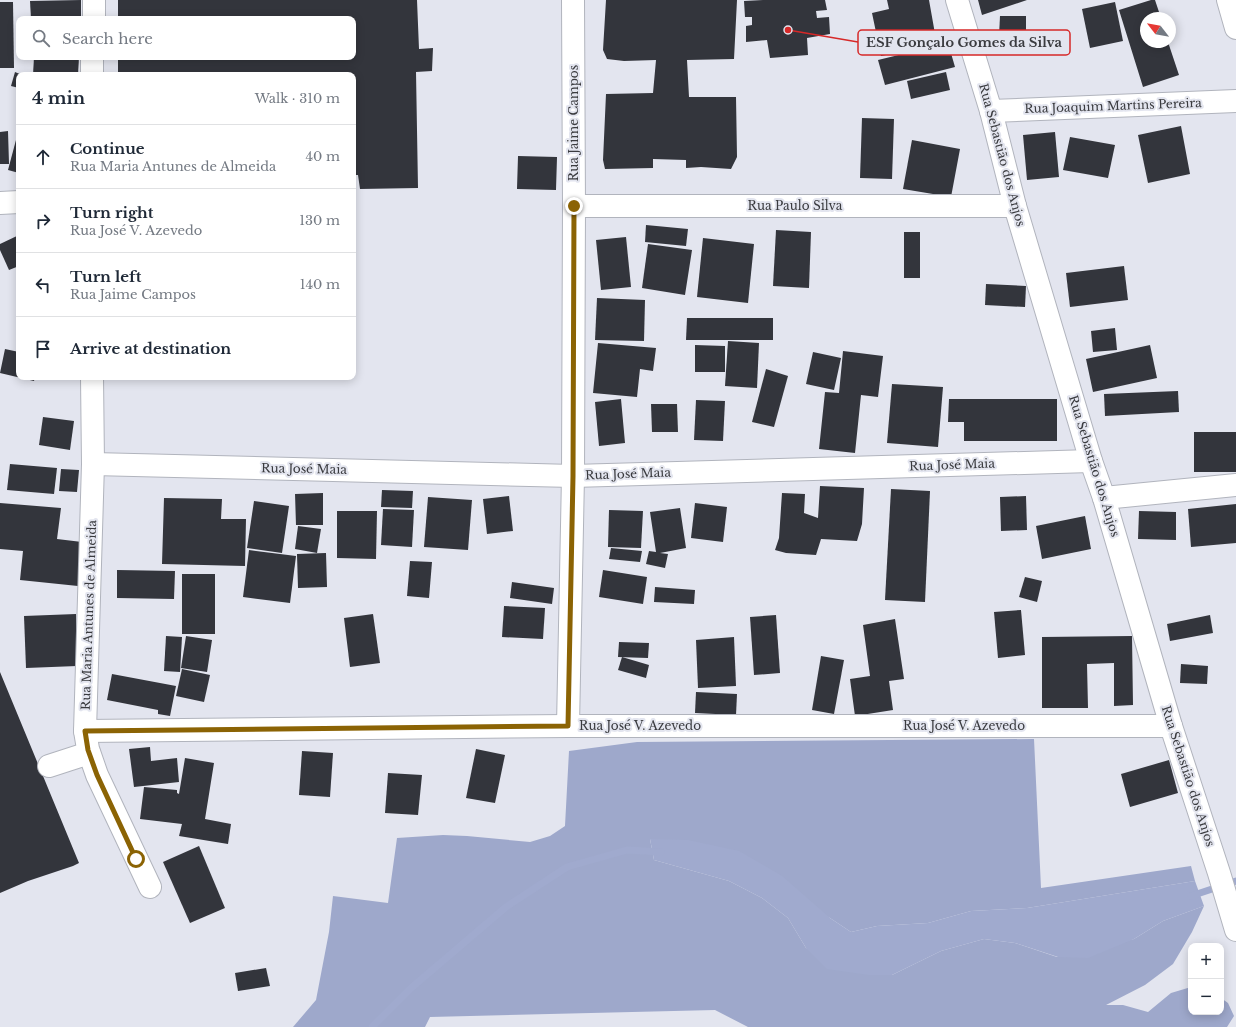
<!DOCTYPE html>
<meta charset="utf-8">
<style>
body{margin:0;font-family:"Libre Baskerville",serif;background:#f6f6f7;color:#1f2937}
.controls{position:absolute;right:12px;bottom:12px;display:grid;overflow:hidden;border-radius:8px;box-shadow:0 2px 10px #0003}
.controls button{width:36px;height:36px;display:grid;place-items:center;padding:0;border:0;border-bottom:1px solid #e0e1e3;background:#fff;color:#1f2937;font:20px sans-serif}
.compass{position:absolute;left:1140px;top:12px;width:36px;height:36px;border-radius:50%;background:#fff;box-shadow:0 2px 10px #0003;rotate:301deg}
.stop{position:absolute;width:12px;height:12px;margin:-9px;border:3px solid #8b6304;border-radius:50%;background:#fff}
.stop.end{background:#8b6304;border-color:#fff;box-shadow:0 1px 4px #0008}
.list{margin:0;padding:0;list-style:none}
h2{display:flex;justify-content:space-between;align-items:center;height:52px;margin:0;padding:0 16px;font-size:17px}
h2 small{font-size:13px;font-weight:400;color:#747a83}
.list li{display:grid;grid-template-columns:26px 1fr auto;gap:12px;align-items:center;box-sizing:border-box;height:64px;padding:0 16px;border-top:1px solid #e0e1e3}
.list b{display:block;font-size:15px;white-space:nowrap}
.list p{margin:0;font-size:13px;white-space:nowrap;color:#747a83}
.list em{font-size:13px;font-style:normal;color:#747a83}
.icon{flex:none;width:22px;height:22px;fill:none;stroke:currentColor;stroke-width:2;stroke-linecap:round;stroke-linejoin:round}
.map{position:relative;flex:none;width:1236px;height:1027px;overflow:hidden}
.search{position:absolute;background:#fff;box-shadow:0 2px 10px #0003;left:16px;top:16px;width:340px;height:44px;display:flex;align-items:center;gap:10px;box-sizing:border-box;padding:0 14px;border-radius:8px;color:#747a83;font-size:15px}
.panel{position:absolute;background:#fff;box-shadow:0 2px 10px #0003;left:16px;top:72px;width:340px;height:308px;border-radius:8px}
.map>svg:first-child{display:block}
.forest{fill:#9ea8cb}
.water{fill:#a0aace}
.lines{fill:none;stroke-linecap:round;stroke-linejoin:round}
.stream{stroke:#a0aace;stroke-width:7}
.building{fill:#33353c}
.minor-casing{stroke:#b1b4bd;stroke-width:24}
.minor{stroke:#fff;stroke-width:22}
.route{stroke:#8b6304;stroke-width:5}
.labels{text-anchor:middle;stroke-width:4;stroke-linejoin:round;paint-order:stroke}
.street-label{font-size:12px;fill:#3a3b3f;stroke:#e3e5ef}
.leader{fill:none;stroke:#d62828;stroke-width:1.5}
.callout-dot{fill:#d62828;stroke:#e3e5ef;stroke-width:1.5}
.callout{fill:#e3e5ef;stroke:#d62828;stroke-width:1.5}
.callout-label{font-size:13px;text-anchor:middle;font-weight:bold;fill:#3a3b3f}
</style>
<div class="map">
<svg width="1236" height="1027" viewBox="0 0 1236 1027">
<rect width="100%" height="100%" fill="#e3e5ef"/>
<path class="forest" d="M1034 739 1041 888 1191 866 1195 881 1027 908 971 911 928 923 877 926 851 932 830 918 650 839 654 860 729 881 762 898 788 918 806 948 892 975 941 951 984 939 1015 943 1057 957 1134 939 1163 921 1204 906 1192 932 1173 964 1145 985 1106 1005H1123L1148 1012 1171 993 1191 987V1012H1221V998L1228 1003 1234 1016 1227 1027H748L715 1010 430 1017 425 1027H293L316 1000 329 932 333 896 388 903 397 838 443 835 467 836 530 842 550 836 565 826 569 751 637 742Z"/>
<path class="water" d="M650 839 688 840 739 851 782 876 830 918 851 932 877 926 928 923 971 911 1027 908 1195 881 1204 906 1163 921 1134 939 1088 958 1058 957 1015 943 984 939 941 951 892 975H869L827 969 806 948 788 918 762 898 729 881 654 860Z"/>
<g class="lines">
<g class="stream">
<path d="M1191 896 1236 881"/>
<path d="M372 1027 410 989 506 907 567 867 627 850 661 852"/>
</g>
</g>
<g class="building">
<path d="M81 0V19H31L30 1Z"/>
<path d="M118 0H417L419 49 433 48 432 71 416 72 418 188 360 189 358 175H353V75H118V57H353V19H118Z"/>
<path d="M606 0H737L734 59 687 60 689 97H736L737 157 731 169 701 167 686 168V160L653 159V168L605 169 603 160 606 94 653 93 656 60 624 61 607 59 603 50Z"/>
<path d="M763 0H825L827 10 816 11 817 18 829 17 830 34 807 38 808 55 770 58 767 40 746 42V26L752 25V17H745L744 1Z"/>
<path d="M887 0H929L937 45 881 56 872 13 889 9Z"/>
<path d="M978 0H1027L982 15Z"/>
<path d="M1151 0H1155L1161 18H1146V42H1168L1179 75 1143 87 1119 10Z"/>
<path d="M0 2H13L14 68H0Z"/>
<path d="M1115 2 1123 41 1090 48 1082 9Z"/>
<path d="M1000 16H1026V36H999Z"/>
<path d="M948 43 955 67 885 85 878 60Z"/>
<path d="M34 57H79L78 75H33Z"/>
<path d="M15 72 22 75H19V88L11 86Z"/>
<path d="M946 72 950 90 911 99 907 81Z"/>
<path d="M862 118 894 119 892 179 860 178Z"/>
<path d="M1181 126 1190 174 1148 183 1138 135Z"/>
<path d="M8 131 9 164H0V132Z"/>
<path d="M1055 132 1059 177 1027 180 1023 135Z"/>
<path d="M1070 137 1115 145 1108 178 1063 170Z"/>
<path d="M16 140H19V173L8 170Z"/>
<path d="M912 140 960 149 951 197 903 189Z"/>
<path d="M518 156 557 157 556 190 517 189Z"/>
<path d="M646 225 688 229 686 246 645 242Z"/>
<path d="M776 230 811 232 809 288 773 286Z"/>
<rect x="904" y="232" width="16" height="46"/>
<path d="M19 235V266L9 270 0 250V244Z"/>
<path d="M626 237 631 287 601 290 596 240Z"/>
<path d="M703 238 754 244 748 303 697 297Z"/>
<path d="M648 244 692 250 685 295 642 288Z"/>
<path d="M1124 266 1128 300 1070 307 1066 273Z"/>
<path d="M986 284 1026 286 1025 307 985 305Z"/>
<path d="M597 298 645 300 644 341 595 340Z"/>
<path d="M687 318H773V340H686Z"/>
<path d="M1115 328 1117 350 1093 352 1091 331Z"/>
<path d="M728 341 759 343 757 388 725 386Z"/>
<path d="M598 343 656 348 653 371 640 369 637 397 593 393Z"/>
<path d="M695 345 725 346V372H695Z"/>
<path d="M1150 345 1157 378 1093 392 1086 359Z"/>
<path d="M5 349 19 352V377H35L34 381 0 373Z"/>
<path d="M843 351 883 356 878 397 861 395 855 453 819 449 825 392 839 393Z"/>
<path d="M813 352 841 358 834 390 806 384Z"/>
<path d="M766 369 788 376 774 427 752 422Z"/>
<path d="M892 384 943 387 938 447 887 443Z"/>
<path d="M1178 391 1179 412 1105 416 1104 394Z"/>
<path d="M621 399 625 443 599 446 595 402Z"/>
<path d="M949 399H1057V441H964V422H948Z"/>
<path d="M696 400 725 401 723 441 694 440Z"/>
<path d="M651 404H677L678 432H652Z"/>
<path d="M43 417 74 421 70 450 39 445Z"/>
<rect x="1194" y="432" width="42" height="40"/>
<path d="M10 464 57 468 54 494 7 490Z"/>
<path d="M61 469 79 470 77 492 59 491Z"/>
<path d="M820 486 864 488 862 524 857 541 821 539 816 555 786 553 775 550 779 538 782 493 805 494 804 513 818 518Z"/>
<path d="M891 489 930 491 925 602 885 600Z"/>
<path d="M382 490 413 491 412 508 381 507Z"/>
<path d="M323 493V525H296L295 494Z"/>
<path d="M509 496 513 531 487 534 483 499Z"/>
<path d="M1026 496 1027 530 1001 531 1000 497Z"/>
<path d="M428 497 472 500 468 550 424 547Z"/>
<path d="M164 498 222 499 221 519H246L245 566 162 564Z"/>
<path d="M254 501 289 506 282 553 247 548Z"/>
<path d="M0 503 61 508 57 539 82 542 78 586 20 580 23 551 0 549Z"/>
<path d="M695 503 727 507 723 542 691 538Z"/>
<path d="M1236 504V543L1191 547 1188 509Z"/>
<path d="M680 508 686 548 660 553 668 554 665 568 646 564 649 551 656 552 650 512Z"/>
<path d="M383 509 414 510 412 547 381 545Z"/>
<path d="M609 510 643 511 641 548 608 547Z"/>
<path d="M337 511H377L376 559 337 558Z"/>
<path d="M1139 511 1176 512V540L1138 539Z"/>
<path d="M1085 516 1091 549 1042 559 1036 526Z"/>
<path d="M298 526 321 529 317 553 295 549Z"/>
<path d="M611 548 642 551 640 562 609 559Z"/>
<path d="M249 550 296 556 290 603 243 597Z"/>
<path d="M326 553 327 587 298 588 297 554Z"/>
<path d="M410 561 432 562 429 598 407 596Z"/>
<path d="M117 570 175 571 174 599 117 598Z"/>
<path d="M603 570 647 577 643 604 599 597Z"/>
<rect x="182" y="574" width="33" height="60"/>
<path d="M1025 577 1042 581 1037 602 1019 597Z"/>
<path d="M512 582 554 588 552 604 510 598Z"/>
<path d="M655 587 695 590 694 604 654 602Z"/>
<path d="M504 606 545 608 543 639 502 637Z"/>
<path d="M1021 610 1025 655 998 658 994 612Z"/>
<path d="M76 614 77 666 26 668 24 616Z"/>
<path d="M373 614 380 663 350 667 344 618Z"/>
<path d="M776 615 780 673 754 675 750 617Z"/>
<path d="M1210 615 1213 633 1170 641 1167 624Z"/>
<path d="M895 619 904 679 889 681 893 710 855 716 850 679 870 676 863 625Z"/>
<path d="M166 636 182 637 180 672 164 671Z"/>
<path d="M186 636 212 640 207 672 181 668Z"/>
<path d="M1132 636 1133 705 1114 706V663L1087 664 1088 708H1042V637Z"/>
<path d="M734 637 736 686 698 688 696 640Z"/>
<path d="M619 642 649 643 648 658 618 657Z"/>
<path d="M821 656 844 660 834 714 812 710Z"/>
<path d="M622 657 649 665 646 678 618 670Z"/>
<path d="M1181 664 1208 666 1207 684 1180 683Z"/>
<path d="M182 669 210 675 204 702 176 696Z"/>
<path d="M0 672 79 863 73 866 28 881 0 893Z"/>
<path d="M112 674 176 686 170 716 158 714V710L107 700Z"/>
<path d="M696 692 737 694 736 715 695 713Z"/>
<path d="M150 747 151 761 177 758 179 782 134 787 129 749Z"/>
<path d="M476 749 505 755 495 803 466 798Z"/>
<path d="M302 751 333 753 330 797 299 795Z"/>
<path d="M185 758 214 763 205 819 231 824 228 844 179 836 182 824 140 819 144 787 177 790V793L179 794Z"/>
<path d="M1169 760 1178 793 1130 807 1121 774Z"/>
<path d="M388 773 422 775 418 815 385 813Z"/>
<path d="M199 846 225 908 190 923 163 862Z"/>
<path d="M266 968 270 986 238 991 235 973Z"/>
</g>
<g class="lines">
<g class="minor-casing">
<g id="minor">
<path d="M957 0 991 111 1015 206 1091 461 1104 498 1171 726 1219 873 1236 930"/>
<path d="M1228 0 1236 28"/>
<path d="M94 19V0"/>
<path d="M92 75V57"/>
<path d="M991 111 1236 101"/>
<path d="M0 203 19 202"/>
<path d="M574 206H1015"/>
<path d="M92 377 93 464 85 731 88 749 97 775 150 887"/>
<path d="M93 464 573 476 1091 461"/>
<path d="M1104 498 1236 485"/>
<path d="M568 726 573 476 574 206 573 0"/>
<path d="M85 731 568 726H1171"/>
<path d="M49 766 89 753"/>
</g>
</g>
<use href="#minor" class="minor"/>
</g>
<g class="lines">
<path class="route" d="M136 859 97 775 88 750 85 731 568 726 573 476 574 206"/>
</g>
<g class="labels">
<g class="street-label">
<text transform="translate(1113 106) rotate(-2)" y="4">Rua Joaquim Martins Pereira</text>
<text transform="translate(574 123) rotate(-90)" y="4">Rua Jaime Campos</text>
<text transform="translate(1002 155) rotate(75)" y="4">Rua Sebastião dos Anjos</text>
<text x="795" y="210">Rua Paulo Silva</text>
<text transform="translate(952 465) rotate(-2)" y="4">Rua José Maia</text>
<text transform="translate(1094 466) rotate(73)" y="4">Rua Sebastião dos Anjos</text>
<text transform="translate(304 469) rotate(1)" y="4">Rua José Maia</text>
<text transform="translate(628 474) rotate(-2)" y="4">Rua José Maia</text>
<text transform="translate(89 615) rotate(-88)" y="4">Rua Maria Antunes de Almeida</text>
<text x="640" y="730">Rua José V. Azevedo</text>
<text x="964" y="730">Rua José V. Azevedo</text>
<text transform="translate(1188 776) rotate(72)" y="4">Rua Sebastião dos Anjos</text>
</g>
</g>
<path class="leader" d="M788 30L858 42"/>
<circle class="callout-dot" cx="788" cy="30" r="4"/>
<rect class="callout" x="858" y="30" width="212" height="25" rx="4"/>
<g class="callout-label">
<text x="964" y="47">ESF Gonçalo Gomes da Silva</text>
</g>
</svg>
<div class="controls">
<button>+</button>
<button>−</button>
</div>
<svg class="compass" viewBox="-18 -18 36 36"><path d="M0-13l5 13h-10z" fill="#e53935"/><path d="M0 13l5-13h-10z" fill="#747a83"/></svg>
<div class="stop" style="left:136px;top:859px"></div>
<div class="stop end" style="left:574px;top:206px"></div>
<div class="search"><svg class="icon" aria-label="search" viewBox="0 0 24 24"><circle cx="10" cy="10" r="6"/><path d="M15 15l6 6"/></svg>Search here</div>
<section class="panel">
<h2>4 min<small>Walk · 310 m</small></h2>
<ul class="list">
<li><svg class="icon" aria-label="ahead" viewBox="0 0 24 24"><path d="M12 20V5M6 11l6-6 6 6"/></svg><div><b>Continue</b><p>Rua Maria Antunes de Almeida</p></div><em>40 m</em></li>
<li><svg class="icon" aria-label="right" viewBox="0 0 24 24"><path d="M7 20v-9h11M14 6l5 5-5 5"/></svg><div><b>Turn right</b><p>Rua José V. Azevedo</p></div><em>130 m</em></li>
<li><svg class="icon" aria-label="left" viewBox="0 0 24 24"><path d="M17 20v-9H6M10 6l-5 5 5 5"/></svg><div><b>Turn left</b><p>Rua Jaime Campos</p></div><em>140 m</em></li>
<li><svg class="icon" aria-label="arrive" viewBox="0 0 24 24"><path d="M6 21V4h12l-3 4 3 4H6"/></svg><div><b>Arrive at destination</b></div></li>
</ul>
</section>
</div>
